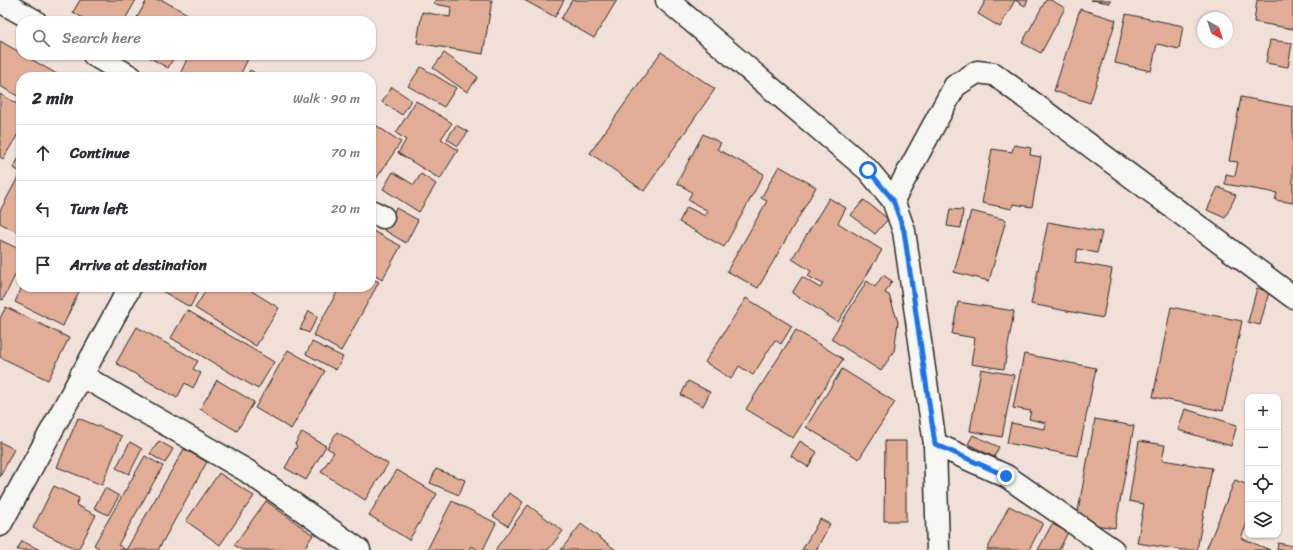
<!DOCTYPE html>
<meta charset="utf-8">
<style>
body{margin:0;font-family:Sriracha,sans-serif;background:#f2f2f3;color:#2b2b33}
.controls{position:absolute;right:12px;bottom:12px;display:grid;overflow:hidden;border-radius:8px;box-shadow:0 1px 3px #0004}
.controls button{width:36px;height:36px;display:grid;place-items:center;padding:0;border:0;border-bottom:1px solid #e1e1e2;background:#fff;color:#2b2b33;font:20px sans-serif}
.compass{position:absolute;left:1197px;top:12px;width:36px;height:36px;border-radius:50%;background:#fff;box-shadow:0 1px 3px #0004;rotate:141deg}
.stop{position:absolute;width:12px;height:12px;margin:-9px;border:3px solid #1a73e8;border-radius:50%;background:#fff}
.stop.end{background:#1a73e8;border-color:#fff;box-shadow:0 1px 4px #0008}
.list{margin:0;padding:0;list-style:none}
h2{display:flex;justify-content:space-between;align-items:center;height:52px;margin:0;padding:0 16px;font-size:17px}
h2 small{font-size:13px;font-weight:400;color:#7c7c81}
.list li{display:grid;grid-template-columns:26px 1fr auto;gap:12px;align-items:center;box-sizing:border-box;height:56px;padding:0 16px;border-top:1px solid #e1e1e2}
.list b{display:block;font-size:15px;white-space:nowrap}
.list em{font-size:13px;font-style:normal;color:#7c7c81}
.icon{flex:none;width:22px;height:22px;fill:none;stroke:currentColor;stroke-width:2;stroke-linecap:round;stroke-linejoin:round}
.map{position:relative;flex:none;width:1293px;height:550px;overflow:hidden}
.search{position:absolute;background:#fff;box-shadow:0 1px 3px #0004;left:16px;top:16px;width:360px;height:44px;display:flex;align-items:center;gap:10px;box-sizing:border-box;padding:0 14px;border-radius:16px;color:#7c7c81;font-size:15px}
.panel{position:absolute;background:#fff;box-shadow:0 1px 3px #0004;left:16px;top:72px;width:360px;height:220px;border-radius:16px}
.map>svg:first-child{display:block}
.building{fill:#e2ad97;stroke:#2b2b2b}
.lines{fill:none;stroke-linecap:round;stroke-linejoin:round}
.minor-casing{stroke:#2b2b2b;stroke-width:25}
.minor{stroke:#f6f6f2;stroke-width:22}
.route{stroke:#1a73e8;stroke-width:5}
</style>
<div class="map">
<svg width="1293" height="550" viewBox="0 0 1293 550">
<rect width="100%" height="100%" fill="#f0e0d7"/>
<filter id="ink" filterUnits="userSpaceOnUse"><feTurbulence type="fractalNoise" baseFrequency=".025" numOctaves="2"/><feDisplacementMap in="SourceGraphic" scale="8" xChannelSelector="R" yChannelSelector="G"/><feConvolveMatrix kernelMatrix="1 2 1 2 8 2 1 2 1" color-interpolation-filters="sRGB"/></filter>
<g filter="url(#ink)">
<g class="building">
<path d="M80 0H136L124 21H88L73 12Z"/>
<path d="M147 0H162L195 18 194 21H135Z"/>
<path d="M435 0H492L483 54 417 43 422 12 450 17 451 7 434 4Z"/>
<path d="M524 0H564L555 17Z"/>
<path d="M572 0H617L594 38 561 19Z"/>
<path d="M986 0H1028L1025 6 1015 0 1000 27 978 14Z"/>
<path d="M1046 0H1051L1065 8 1041 53 1022 43Z"/>
<path d="M1091 0H1110V3Z"/>
<path d="M1257 0H1293V29L1254 22Z"/>
<path d="M1080 9 1116 20 1090 103 1054 91Z"/>
<path d="M1126 14 1183 26 1179 49 1157 44 1151 71 1115 63Z"/>
<path d="M1270 40 1292 43 1288 67 1266 63Z"/>
<path d="M0 41 21 53V55H24L62 77H21V98L0 86Z"/>
<path d="M661 52 715 89 644 191 590 153Z"/>
<path d="M444 53 478 77 467 92 433 68Z"/>
<path d="M145 55H175L168 68Z"/>
<path d="M189 55H250L239 77H181L179 76Z"/>
<path d="M421 67 456 88 444 107 408 86Z"/>
<path d="M250 70 262 77H246Z"/>
<path d="M392 87 411 100 402 115 382 102Z"/>
<path d="M0 94 21 106V129L3 159 0 157Z"/>
<path d="M1241 97 1293 107V203L1275 200 1277 193 1225 184 1226 174 1235 176 1238 162 1229 161Z"/>
<path d="M416 101 452 123 441 139 458 150 440 179 398 153 406 140 396 133Z"/>
<path d="M371 122 401 142 376 179 371 176Z"/>
<path d="M456 125 468 132 458 146 447 139Z"/>
<path d="M703 134 721 143 717 149 764 174 724 247 679 222 687 207 705 216 708 211 688 200 692 192 677 183Z"/>
<path d="M1014 145 1031 148 1030 155 1041 157 1032 207 1013 204 1012 209 982 203 992 149 1012 152Z"/>
<path d="M21 154V172L13 168Z"/>
<path d="M779 166 816 187 758 288 727 271 767 201 761 198Z"/>
<path d="M393 172 414 185 421 174 436 184 419 212 383 189Z"/>
<path d="M18 177 21 179V234L0 223V211Z"/>
<path d="M1218 187 1236 195 1225 218 1207 210Z"/>
<path d="M829 198 846 208 838 223 882 250 838 322 792 293 802 277 820 288 823 284 808 276 811 271 792 259Z"/>
<path d="M864 200 888 219 875 234 851 215Z"/>
<path d="M396 208 418 220 406 243 384 230Z"/>
<path d="M950 209 963 210 961 228 947 226Z"/>
<path d="M971 211 1006 220 989 281 954 272Z"/>
<path d="M1048 222 1102 232 1097 253 1078 249 1075 262 1112 269 1103 318 1031 304Z"/>
<path d="M371 230 401 246 382 280 371 273Z"/>
<path d="M0 240 21 250V263L3 300 0 299Z"/>
<path d="M883 275 892 281 885 293 889 295 898 322 894 351 881 371 831 339 867 281 875 287Z"/>
<path d="M371 278 379 282 341 351 313 335 340 287H371Z"/>
<path d="M22 287H81L63 326 15 302Z"/>
<path d="M155 287H201L190 307Z"/>
<path d="M208 287H245L279 308 256 346 195 308Z"/>
<path d="M1257 288 1269 292 1260 325 1248 322Z"/>
<path d="M746 298 792 326 781 344 775 340 753 375 739 366 731 379 705 362Z"/>
<path d="M958 302 1014 311 1004 369 971 364 975 338 952 334Z"/>
<path d="M6 307 69 338 48 380 0 357V318Z"/>
<path d="M1171 307 1242 321 1223 411 1153 397Z"/>
<path d="M187 310 274 362 258 389 171 338Z"/>
<path d="M309 311 318 316 309 333 300 329Z"/>
<path d="M137 327 198 361 193 369 201 373 193 388 185 383 177 398 116 363Z"/>
<path d="M796 330 843 359 793 438 746 409Z"/>
<path d="M312 342 343 357 336 370 306 354Z"/>
<path d="M288 350 325 371 291 429 255 408Z"/>
<path d="M1024 354 1096 368 1078 456 1007 443 1011 423 1045 429 1046 423 1029 419 1031 411 1013 408Z"/>
<path d="M842 369 895 402 859 459 806 427Z"/>
<path d="M981 369 1014 375 1002 437 970 431Z"/>
<path d="M217 380 254 402 237 431 200 409Z"/>
<path d="M688 381 710 392 703 406 681 395Z"/>
<path d="M1185 409 1237 425 1231 446 1178 430Z"/>
<path d="M78 418 122 436 102 485 57 467Z"/>
<path d="M1095 419 1134 426 1115 528 1076 522Z"/>
<path d="M302 432 326 446 306 480 285 468 297 446 295 444Z"/>
<path d="M337 432 388 464 365 500 321 472 334 452 327 448Z"/>
<path d="M973 435 999 447 994 457 968 444Z"/>
<path d="M159 441 173 449 165 463 150 454Z"/>
<path d="M800 441 817 452 808 467 791 456Z"/>
<path d="M885 441H906V521H884Z"/>
<path d="M1139 441 1165 445 1162 460 1212 468 1197 550H1182L1137 543 1144 504 1129 501Z"/>
<path d="M0 442 14 449 0 477Z"/>
<path d="M130 442 142 449 129 474 116 468Z"/>
<path d="M184 449 207 462 158 550H126Z"/>
<path d="M145 456 163 466 118 545 126 550H98L99 548 94 545Z"/>
<path d="M436 469 465 480 459 495 430 483Z"/>
<path d="M397 470 437 494 409 540 369 515Z"/>
<path d="M219 473 254 496 220 545 186 521Z"/>
<path d="M1235 480 1248 485V521L1241 538 1270 550H1206Z"/>
<path d="M54 486 79 498 76 505 96 515 78 550 33 528Z"/>
<path d="M105 488 119 496 108 515 94 508Z"/>
<path d="M509 493 523 502 508 526 493 516Z"/>
<path d="M266 501 313 535 303 550H242L234 545Z"/>
<path d="M452 501 496 523 483 550H479L471 546 469 550H427Z"/>
<path d="M528 505 563 531 548 550H495Z"/>
<path d="M1009 506 1043 523 1029 550H987Z"/>
<path d="M820 519 830 524 816 550H802Z"/>
<path d="M581 524 616 550H561Z"/>
<path d="M1052 524 1068 532 1059 550H1038Z"/>
<path d="M22 541 40 550H17Z"/>
<path d="M1278 543 1293 546V550H1277Z"/>
</g>
<g class="lines">
<g class="minor-casing">
<g id="minor">
<path d="M667 0 868 170 893 200 904 231 935 444 938 550"/>
<path d="M0 1 35 21"/>
<path d="M94 55 131 77"/>
<path d="M893 200 955 86 977 72 994 74 1293 297"/>
<path d="M371 211 383 217"/>
<path d="M81 375 247 471 359 550"/>
<path d="M935 444 1006 476 1113 550"/>
<path d="M0 525 130 287"/>
</g>
</g>
<use href="#minor" class="minor"/>
</g>
</g>
<g class="lines" filter="url(#ink)">
<path class="route" d="M868 170 893 200 904 231 935 444 1006 476"/>
</g>
</svg>
<div class="controls">
<button>+</button>
<button>−</button>
<button><svg class="icon" aria-label="locate" viewBox="0 0 24 24"><circle cx="12" cy="12" r="6"/><path d="M12 2v4M12 18v4M2 12h4M18 12h4"/></svg></button>
<button><svg class="icon" aria-label="layers" viewBox="0 0 24 24"><path d="M12 4l9 5-9 5-9-5zM3 14l9 5 9-5"/></svg></button>
</div>
<svg class="compass" viewBox="-18 -18 36 36"><path d="M0-13l5 13h-10z" fill="#e53935"/><path d="M0 13l5-13h-10z" fill="#7c7c81"/></svg>
<div class="stop" style="left:868px;top:170px"></div>
<div class="stop end" style="left:1006px;top:476px"></div>
<div class="search"><svg class="icon" aria-label="search" viewBox="0 0 24 24"><circle cx="10" cy="10" r="6"/><path d="M15 15l6 6"/></svg>Search here</div>
<section class="panel">
<h2>2 min<small>Walk · 90 m</small></h2>
<ul class="list">
<li><svg class="icon" aria-label="ahead" viewBox="0 0 24 24"><path d="M12 20V5M6 11l6-6 6 6"/></svg><div><b>Continue</b></div><em>70 m</em></li>
<li><svg class="icon" aria-label="left" viewBox="0 0 24 24"><path d="M17 20v-9H6M10 6l-5 5 5 5"/></svg><div><b>Turn left</b></div><em>20 m</em></li>
<li><svg class="icon" aria-label="arrive" viewBox="0 0 24 24"><path d="M6 21V4h12l-3 4 3 4H6"/></svg><div><b>Arrive at destination</b></div></li>
</ul>
</section>
</div>
